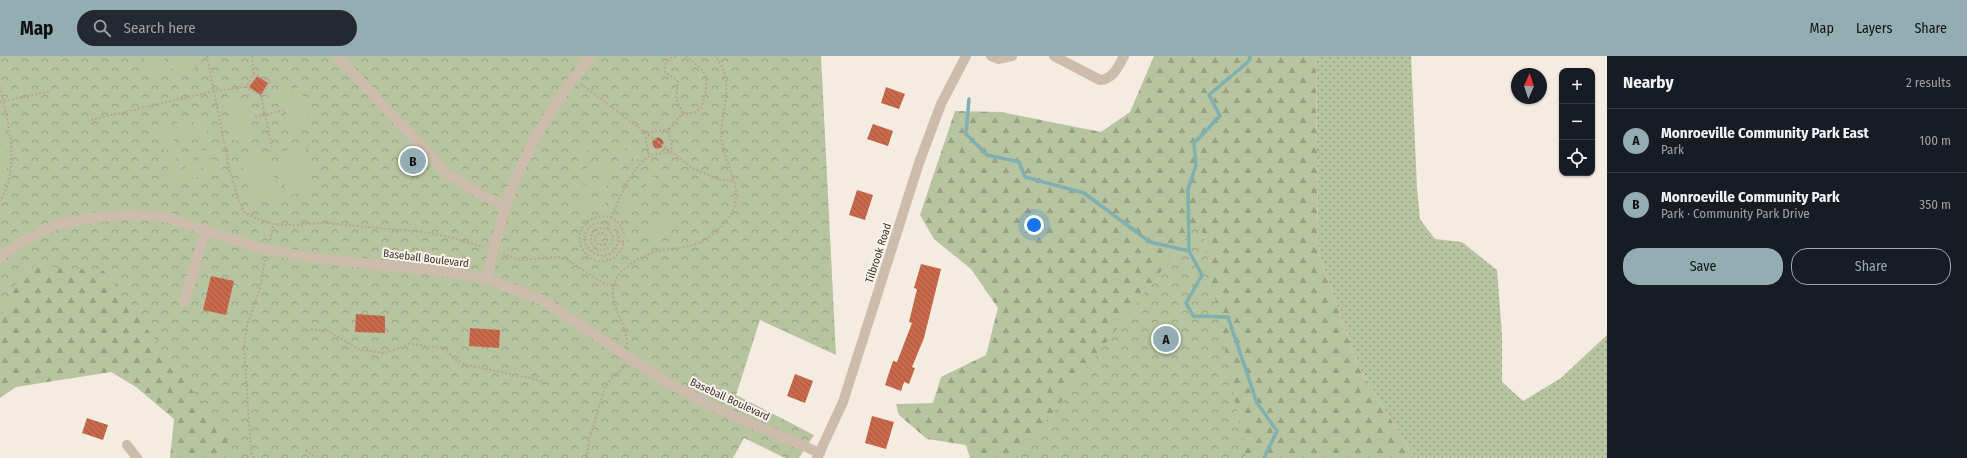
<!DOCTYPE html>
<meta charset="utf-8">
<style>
body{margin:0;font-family:"Fira Sans Condensed",sans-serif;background:#242831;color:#f1f3f6}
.controls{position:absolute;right:12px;top:12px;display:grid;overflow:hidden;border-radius:8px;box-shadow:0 1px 3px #0004}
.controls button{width:36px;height:36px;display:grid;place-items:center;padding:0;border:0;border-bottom:1px solid #363941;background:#171b24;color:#f1f3f6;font:20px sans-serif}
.compass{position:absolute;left:1511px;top:12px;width:36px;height:36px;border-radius:50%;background:#171b24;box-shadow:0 1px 3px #0004;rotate:3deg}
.you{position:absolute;left:1034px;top:169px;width:14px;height:14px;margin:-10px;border:3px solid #fff;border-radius:50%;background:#1a73e8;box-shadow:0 0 0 6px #1a73e833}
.badge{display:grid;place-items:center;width:26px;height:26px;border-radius:50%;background:#92aeb2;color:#111;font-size:13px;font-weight:700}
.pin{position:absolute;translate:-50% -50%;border:2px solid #fff;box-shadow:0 1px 4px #0006}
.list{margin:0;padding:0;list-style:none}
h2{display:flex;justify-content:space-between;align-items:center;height:52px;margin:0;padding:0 16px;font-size:17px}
h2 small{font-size:13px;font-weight:400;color:#9ea1a6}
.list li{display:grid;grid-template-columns:26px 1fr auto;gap:12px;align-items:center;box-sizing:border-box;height:64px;padding:0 16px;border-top:1px solid #363941}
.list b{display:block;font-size:15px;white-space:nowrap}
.list p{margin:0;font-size:13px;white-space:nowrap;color:#9ea1a6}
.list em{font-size:13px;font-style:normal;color:#9ea1a6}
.actions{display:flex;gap:8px;padding:12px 16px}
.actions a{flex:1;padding:9px 0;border:1px solid #92aeb2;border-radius:16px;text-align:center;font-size:14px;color:#92aeb2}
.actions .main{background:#92aeb2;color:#111}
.icon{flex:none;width:22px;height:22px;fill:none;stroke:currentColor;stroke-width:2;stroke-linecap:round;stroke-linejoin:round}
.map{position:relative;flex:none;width:1607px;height:402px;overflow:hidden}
header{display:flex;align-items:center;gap:24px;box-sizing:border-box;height:56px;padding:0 20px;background:#92aeb2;color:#111}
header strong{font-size:19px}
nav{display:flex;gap:22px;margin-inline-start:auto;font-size:14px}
.search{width:280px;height:36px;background:#242831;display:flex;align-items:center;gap:10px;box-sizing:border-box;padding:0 14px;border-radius:22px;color:#9ea1a6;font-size:15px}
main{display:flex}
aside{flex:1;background:#171b24}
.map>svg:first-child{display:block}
.grass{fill:url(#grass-dots)}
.forest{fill:url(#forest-firs)}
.park{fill:url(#park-crowns)}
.garden{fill:#b8c4a0}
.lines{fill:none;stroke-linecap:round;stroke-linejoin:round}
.stream{stroke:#7fb0b2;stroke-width:3.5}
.building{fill:url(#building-back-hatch)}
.path{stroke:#b9a596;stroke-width:2;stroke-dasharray:2 2;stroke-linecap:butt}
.minor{stroke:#cdbbac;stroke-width:10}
.labels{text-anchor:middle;stroke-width:4;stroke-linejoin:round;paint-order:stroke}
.street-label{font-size:11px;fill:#3b302b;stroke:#fbf5ee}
</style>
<header>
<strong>Map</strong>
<div class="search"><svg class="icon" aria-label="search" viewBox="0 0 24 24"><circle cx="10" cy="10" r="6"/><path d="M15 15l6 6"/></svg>Search here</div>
<nav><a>Map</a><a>Layers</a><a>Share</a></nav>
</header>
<main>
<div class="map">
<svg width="1607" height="402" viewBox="0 0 1607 402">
<defs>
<pattern id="grass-dots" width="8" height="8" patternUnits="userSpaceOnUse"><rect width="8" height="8" fill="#b8c4a0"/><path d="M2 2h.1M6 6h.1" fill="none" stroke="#97a083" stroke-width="1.8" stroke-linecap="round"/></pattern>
<pattern id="forest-firs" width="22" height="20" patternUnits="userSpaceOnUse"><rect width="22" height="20" fill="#b8c4a0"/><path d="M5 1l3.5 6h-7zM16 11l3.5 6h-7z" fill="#97a083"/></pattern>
<pattern id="park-crowns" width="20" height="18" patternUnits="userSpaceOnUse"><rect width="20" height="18" fill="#b8c4a0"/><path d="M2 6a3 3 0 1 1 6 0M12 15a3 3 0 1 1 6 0" fill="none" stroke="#97a083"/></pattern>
<pattern id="building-back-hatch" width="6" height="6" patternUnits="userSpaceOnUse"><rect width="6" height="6" fill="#c8694b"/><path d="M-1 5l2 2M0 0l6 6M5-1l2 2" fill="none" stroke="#a4573f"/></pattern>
</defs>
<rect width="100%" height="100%" fill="#f4ebe1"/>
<path class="grass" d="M1316 0H1411L1417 132 1420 163 1435 183 1462 186 1497 214 1502 278V326L1523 345 1561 322 1607 279V402H1415L1359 312 1318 195Z"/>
<g class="forest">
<path d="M1154 0H1316L1318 195 1359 312 1415 402H970L966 389 927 383 899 359 896 348 933 347 941 321 986 299 998 252 971 213 934 183 920 159 955 55 1001 56 1101 76 1130 56Z"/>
<path d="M120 180 223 294 230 402H170L174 363 136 331 111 316 16 331 0 342V232L56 197Z"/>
</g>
<g class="park">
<path d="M0 0H821L836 299 760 264 736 339 814 379 799 402H785L744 382 733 402H230L227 381 104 215 35 210 22 219 0 262Z"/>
<path d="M1200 164 1246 402H1018Z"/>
</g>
<g class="garden">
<path d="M144 0H164L168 19 149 24Z"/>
<path d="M170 0H191L194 14 174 18Z"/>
<path d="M301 31 310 70 290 74 281 35Z"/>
<path d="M245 44 254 81 234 85 226 48Z"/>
<path d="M0 57H2C8 85 12 113 0 140Z"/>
<path d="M204 61 209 85 198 87 193 63Z"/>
<path d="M187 65 192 89 181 91 176 67Z"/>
<path d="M170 69 175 92 164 95 159 71Z"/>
<path d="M601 87 605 92 602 93 575 96V93L580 90Z"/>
<path d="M609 88 619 90 638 100 637 104 608 93 607 90Z"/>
<path d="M305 90 314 134 287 140 278 96Z"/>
<path d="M210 93 216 117 205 119 199 95Z"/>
<path d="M193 97 198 121 188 123 182 99Z"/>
<path d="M269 98 278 142 251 147 242 104Z"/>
<path d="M176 101 181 124 171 126 165 103Z"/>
<path d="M603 108 619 111 621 115H585V112Z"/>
<path d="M651 112C656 121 653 131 649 139L643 141 642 138C647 131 648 124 648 115Z"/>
<path d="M601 127 607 128V132H592L581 135V130Z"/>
<path d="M640 141 642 145 635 150 618 152 620 147H628Z"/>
<path d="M597 143 605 144V149H590L579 155 577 154V151L589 144Z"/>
<path d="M654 147 658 149V151C652 158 637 169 628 164V162L640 158Z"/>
<path d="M600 162C613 163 619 169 623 181H626L627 185 620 184 619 177 614 169 612 172C622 185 615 198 599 198L588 191C585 182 587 173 596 169L607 168 606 170C598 169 591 172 589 180 589 193 599 199 610 192L607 188 609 184 607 178 599 176 595 181 596 187 605 190V192C600 193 597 192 593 188L592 180 600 173 607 174 612 181 610 188 613 190 614 180 608 172 612 167C606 164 600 163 594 166 564 180 603 224 620 187L622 188 616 198 604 204 589 200C575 186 581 167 600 162Z"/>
<path d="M666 162 669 164C666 175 647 183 636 185L633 183 634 180 655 172Z"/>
</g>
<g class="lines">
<g class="stream">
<path d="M1250 0 1249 5 1209 39 1220 60 1194 87 1196 109 1188 133 1189 195 1202 219 1186 247 1193 260 1228 261 1257 347 1277 375 1264 402"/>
<path d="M969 43 966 78 987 99 1019 106 1025 121 1084 137 1150 186 1189 195"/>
</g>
</g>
<g class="building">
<path d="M257 20 268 27 261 39 249 31Z"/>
<path d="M886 31 905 38 899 53 881 47Z"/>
<path d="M873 68 893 75 888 90 867 83Z"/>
<circle cx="658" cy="87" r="5.5"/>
<path d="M857 134 873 139 865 164 849 159Z"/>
<path d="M921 208 941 213 924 282 912 311 915 312 909 328 904 326 901 335 885 329 893 305 897 306 912 267 909 266 917 233 914 232Z"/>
<path d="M211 220 234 225 226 259 203 254Z"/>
<path d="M356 258 385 260V277L355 276Z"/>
<path d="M470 272 500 274 499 292 469 290Z"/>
<path d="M795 318 813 325 805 347 787 340Z"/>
<path d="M872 360 894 366 886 393 865 387Z"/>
<path d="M87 362 108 369 103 384 82 377Z"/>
</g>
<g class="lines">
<g class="path">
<path d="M61 0V1"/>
<path d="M207 0 230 116 239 145 244 156 255 162 274 168 297 169 324 167 422 176 450 181 483 191"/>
<path d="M252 0 254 18"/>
<path d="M676 0C667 3 665 7 665 16L674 22 678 26 676 43 683 57"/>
<path d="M581 28 694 113 718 123 734 125"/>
<path d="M0 31C8 67 21 111 0 145"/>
<path d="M261 40 246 31 254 18 271 25 261 40 272 91"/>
<path d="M0 46 51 35"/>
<path d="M255 61 285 54"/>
<path d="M91 64 214 35 246 31"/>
<path d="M669 73 683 57H693L701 52C710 23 710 17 685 0"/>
<path d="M611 162C620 141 629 116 648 101 654 97 666 97 672 96L669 73 645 77 649 100"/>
<path d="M607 173 609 168C603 166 596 166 591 170 568 189 612 218 619 183L614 171"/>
<circle cx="601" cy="183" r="6"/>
<path d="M270 184 274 168"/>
<path d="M618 185 624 186C621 199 609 209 594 204 589 202 586 199 583 194 566 166 615 142 625 180"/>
<path d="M605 188 608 193C598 196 590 191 591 180 594 172 601 170 609 174L613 181 612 188"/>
<path d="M503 198 521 204 559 201 568 204 605 228 614 229"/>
<path d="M311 273 328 275 360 294 370 295 385 297 409 288 443 292 456 304 467 309 530 322 549 328"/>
<path d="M627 288C627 262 600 244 621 216 623 213 627 211 630 209 655 190 667 196 693 189 704 186 712 179 721 171 728 164 735 154 736 143 738 123 720 95 721 78 722 49 736 25 715 0"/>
<path d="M306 394 316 402"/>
<path d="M254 402 251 396 244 292 247 269 259 236 265 204"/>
<path d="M586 402 591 377 606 328 625 310"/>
</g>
<g class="minor">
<path d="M337 0 445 116 481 139 506 150"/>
<path d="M991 0 999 3 1012 0"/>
<path d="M1054 0 1100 24C1113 23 1118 11 1124 0"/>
<path d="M0 201 18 188 55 169 97 161 129 159 166 161 258 192 320 203 441 215 487 223 542 244 665 325 711 350 820 397"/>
<path d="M487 223C495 187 504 149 519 115 537 73 562 36 591 0"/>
<path d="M184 246 206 174"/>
<path d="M127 389 137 402"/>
<path d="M817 402 843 346 919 107 941 48 966 0"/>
</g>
</g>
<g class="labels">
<g class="street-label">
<text transform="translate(878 197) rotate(-72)" y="4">Tilbrook Road</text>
<text transform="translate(426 202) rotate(7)" y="4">Baseball Boulevard</text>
<text transform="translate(730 343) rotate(25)" y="4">Baseball Boulevard</text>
</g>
</g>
</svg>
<div class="controls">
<button>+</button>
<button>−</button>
<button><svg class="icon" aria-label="locate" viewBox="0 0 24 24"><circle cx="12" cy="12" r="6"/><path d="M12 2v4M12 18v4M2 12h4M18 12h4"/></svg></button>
</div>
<svg class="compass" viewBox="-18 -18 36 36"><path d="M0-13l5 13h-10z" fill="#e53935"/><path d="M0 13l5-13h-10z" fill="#9ea1a6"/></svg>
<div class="you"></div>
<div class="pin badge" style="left:1166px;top:283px">A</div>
<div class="pin badge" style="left:413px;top:105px">B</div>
</div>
<aside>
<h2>Nearby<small>2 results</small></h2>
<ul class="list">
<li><span class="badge">A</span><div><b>Monroeville Community Park East</b><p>Park</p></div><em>100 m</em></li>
<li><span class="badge">B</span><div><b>Monroeville Community Park</b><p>Park · Community Park Drive</p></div><em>350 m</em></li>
</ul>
<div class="actions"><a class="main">Save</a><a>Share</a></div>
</aside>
</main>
